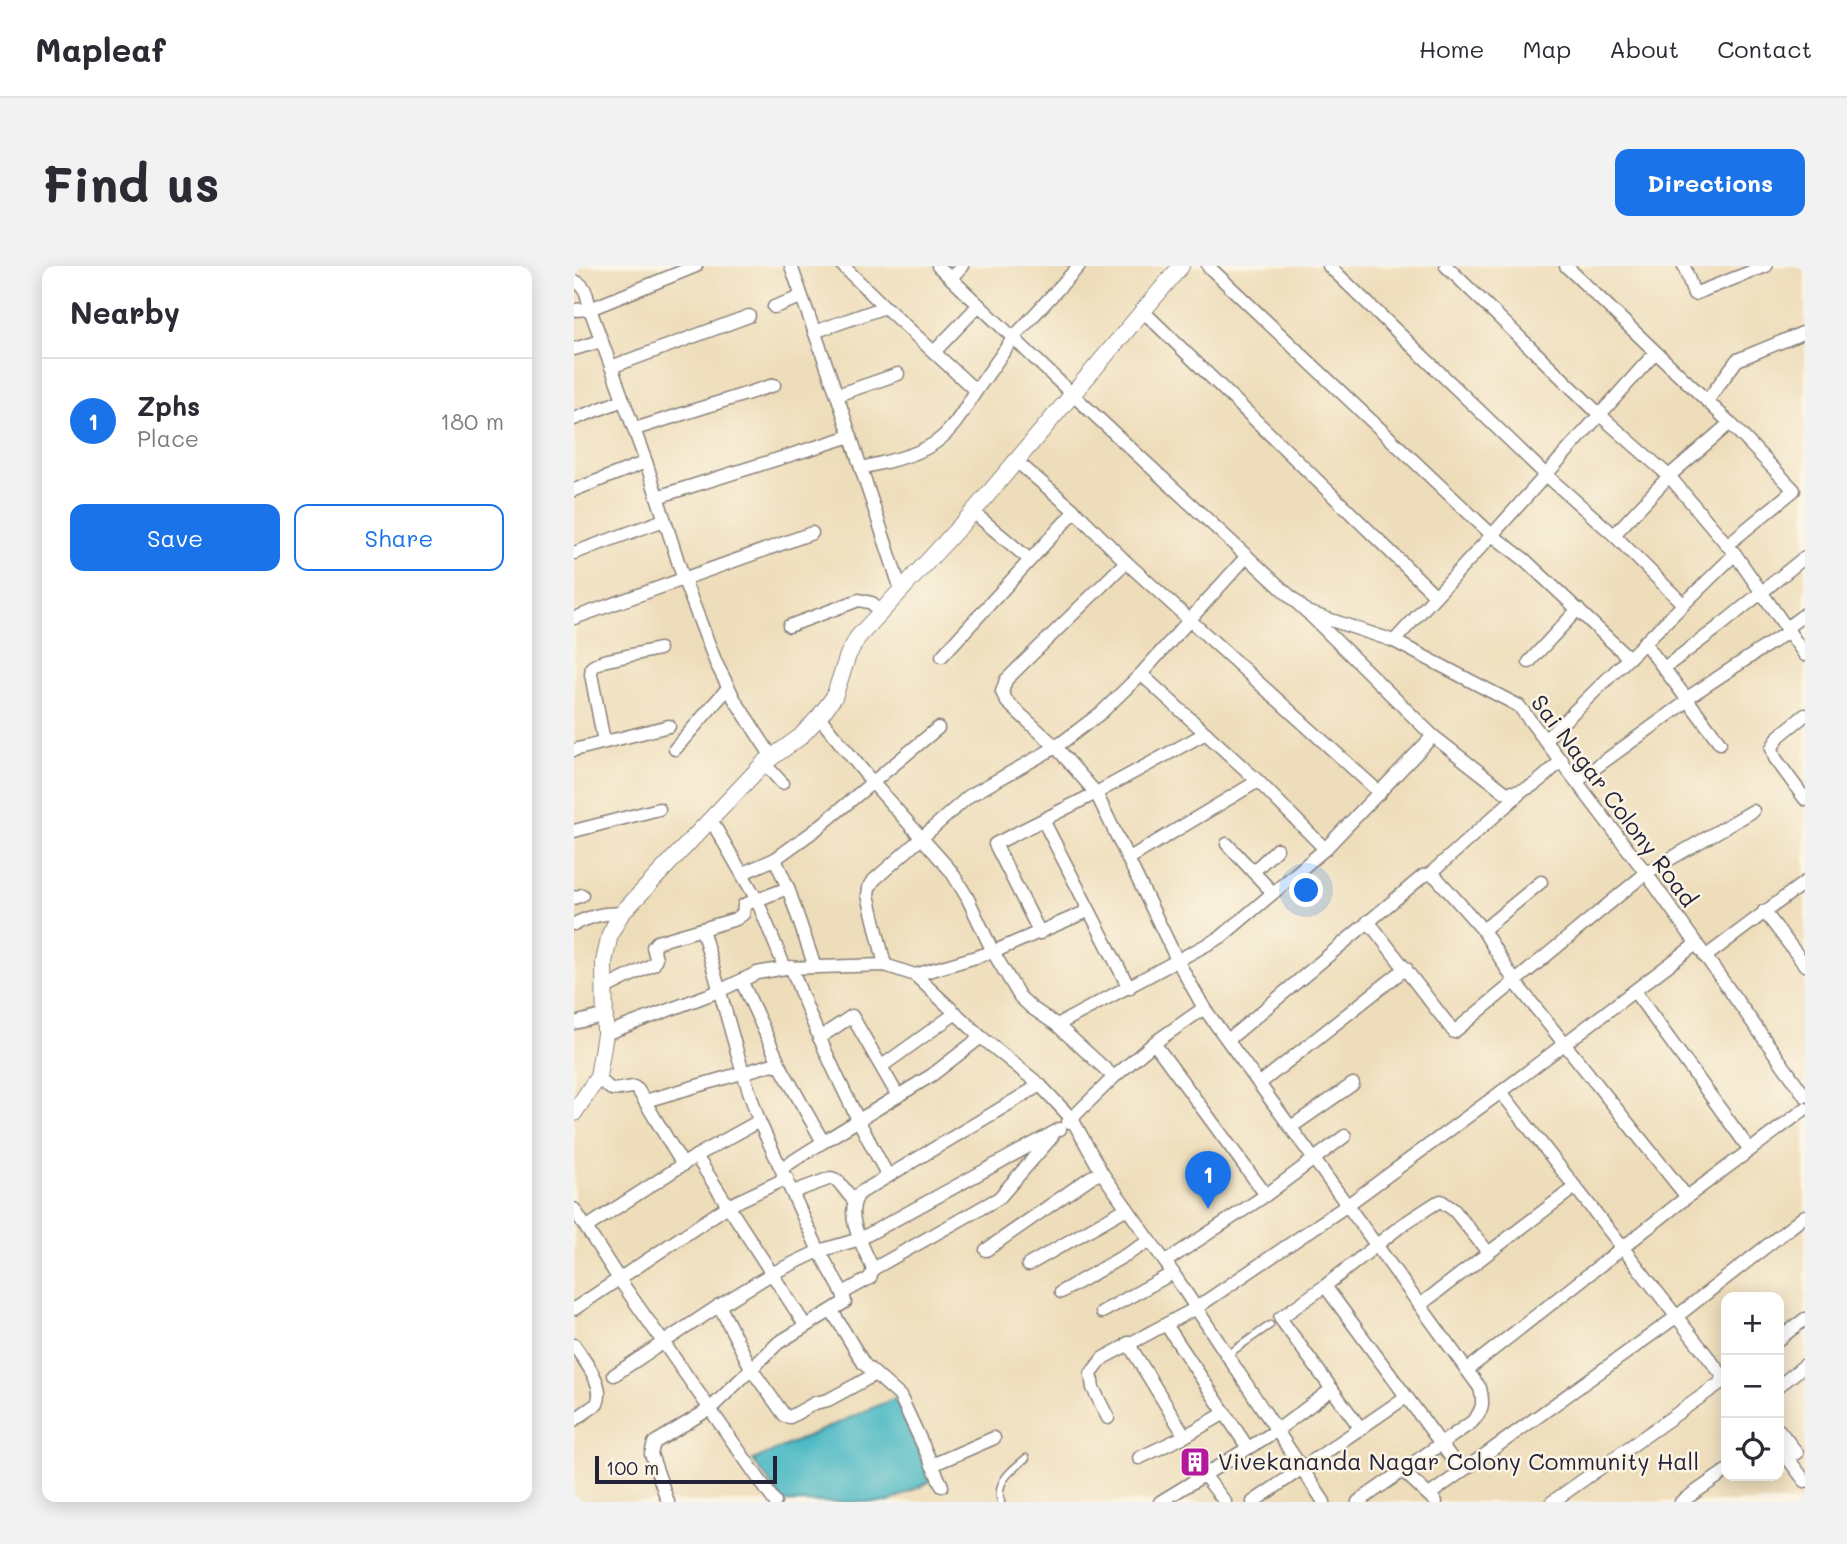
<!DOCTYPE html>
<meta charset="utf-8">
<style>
body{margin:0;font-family:Mali,sans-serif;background:#f2f2f3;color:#2b2b33}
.controls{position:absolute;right:21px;bottom:21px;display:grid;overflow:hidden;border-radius:14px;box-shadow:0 4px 18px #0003}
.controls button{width:63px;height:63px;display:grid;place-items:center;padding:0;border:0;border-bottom:2px solid #e1e1e2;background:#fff;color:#2b2b33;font:35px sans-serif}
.scale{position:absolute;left:21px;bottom:18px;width:182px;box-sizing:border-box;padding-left:7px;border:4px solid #22223b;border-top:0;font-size:19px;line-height:24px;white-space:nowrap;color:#22223b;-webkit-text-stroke:5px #fcf5e5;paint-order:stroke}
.you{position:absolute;left:733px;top:625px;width:24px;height:24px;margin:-18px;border:5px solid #fff;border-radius:50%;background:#1a73e8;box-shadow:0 0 0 10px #1a73e833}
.badge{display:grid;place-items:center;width:46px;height:46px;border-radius:50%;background:#1a73e8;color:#fff;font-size:23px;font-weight:700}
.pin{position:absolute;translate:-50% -58px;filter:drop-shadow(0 2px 4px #0008)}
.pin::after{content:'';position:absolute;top:37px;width:24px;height:21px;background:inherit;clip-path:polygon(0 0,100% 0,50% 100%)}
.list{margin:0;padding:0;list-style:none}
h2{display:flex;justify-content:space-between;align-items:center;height:91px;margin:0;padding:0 28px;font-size:30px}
h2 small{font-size:23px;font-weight:400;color:#7c7c81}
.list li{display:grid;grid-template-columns:46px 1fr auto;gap:21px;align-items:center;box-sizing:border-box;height:126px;padding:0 28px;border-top:2px solid #e1e1e2}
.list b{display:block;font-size:26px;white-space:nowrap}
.list p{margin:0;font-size:23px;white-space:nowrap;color:#7c7c81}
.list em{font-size:23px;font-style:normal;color:#7c7c81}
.actions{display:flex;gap:14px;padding:21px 28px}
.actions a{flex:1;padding:16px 0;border:2px solid #1a73e8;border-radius:14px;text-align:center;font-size:24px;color:#1a73e8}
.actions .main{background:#1a73e8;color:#fff}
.icon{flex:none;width:38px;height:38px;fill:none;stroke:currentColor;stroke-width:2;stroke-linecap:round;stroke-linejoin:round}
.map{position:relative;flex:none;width:1231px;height:1236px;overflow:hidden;border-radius:14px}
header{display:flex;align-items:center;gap:42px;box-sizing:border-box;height:98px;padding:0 35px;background:#fff;border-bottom:2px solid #e1e1e2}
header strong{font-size:33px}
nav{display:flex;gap:38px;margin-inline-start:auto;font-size:24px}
.intro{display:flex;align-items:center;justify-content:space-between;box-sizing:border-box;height:168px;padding:0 42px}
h1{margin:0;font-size:49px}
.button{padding:18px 32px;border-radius:14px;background:#1a73e8;color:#fff;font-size:24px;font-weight:700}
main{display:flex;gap:42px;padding:0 42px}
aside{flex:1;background:#fff;border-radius:14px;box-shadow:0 4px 18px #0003}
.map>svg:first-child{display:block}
.water{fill:#4bb9c5;stroke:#366e80;stroke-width:2}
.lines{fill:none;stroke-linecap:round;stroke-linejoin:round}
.service-casing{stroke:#88807a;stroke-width:9}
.minor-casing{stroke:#88807a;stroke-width:15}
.tertiary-casing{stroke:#88807a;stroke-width:18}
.service{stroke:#fff;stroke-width:6}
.minor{stroke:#fff;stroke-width:12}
.tertiary{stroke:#fff;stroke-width:16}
.labels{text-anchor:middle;stroke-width:5;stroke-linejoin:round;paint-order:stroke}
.street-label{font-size:23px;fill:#22223b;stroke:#fcf5e5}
.poi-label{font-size:23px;fill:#22223b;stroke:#fcf5e5;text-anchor:start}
</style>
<header>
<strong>Mapleaf</strong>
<nav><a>Home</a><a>Map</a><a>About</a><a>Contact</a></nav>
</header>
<div class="intro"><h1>Find us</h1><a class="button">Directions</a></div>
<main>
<aside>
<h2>Nearby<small></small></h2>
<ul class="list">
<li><span class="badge">1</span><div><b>Zphs</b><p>Place</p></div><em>180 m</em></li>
</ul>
<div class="actions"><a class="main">Save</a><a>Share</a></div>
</aside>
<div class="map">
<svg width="1231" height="1236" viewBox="0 0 1231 1236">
<rect width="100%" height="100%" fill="#fcf5e5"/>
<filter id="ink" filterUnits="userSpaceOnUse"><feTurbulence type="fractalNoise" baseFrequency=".0143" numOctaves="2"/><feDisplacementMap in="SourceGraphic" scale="14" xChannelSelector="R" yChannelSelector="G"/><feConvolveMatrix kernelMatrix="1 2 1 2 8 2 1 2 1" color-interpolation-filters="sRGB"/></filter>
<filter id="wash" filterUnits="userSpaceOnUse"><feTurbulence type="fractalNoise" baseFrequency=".00686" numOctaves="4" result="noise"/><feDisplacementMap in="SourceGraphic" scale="28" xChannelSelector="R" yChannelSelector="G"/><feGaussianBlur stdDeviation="1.57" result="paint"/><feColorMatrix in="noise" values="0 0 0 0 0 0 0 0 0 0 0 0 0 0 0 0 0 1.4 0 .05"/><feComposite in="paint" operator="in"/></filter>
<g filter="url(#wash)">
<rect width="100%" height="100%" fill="#eeddba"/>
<path class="water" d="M321 1132 359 1214 315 1236H210L179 1194Z"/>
</g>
<g filter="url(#ink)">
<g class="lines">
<g class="service-casing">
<g id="service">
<path d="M653 1089 696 1059"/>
<path d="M427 1236C421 1215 438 1204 452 1192"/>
</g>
</g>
<g class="minor-casing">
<g id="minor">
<path d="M217 0 263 129 327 324"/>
<path d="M364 0 498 128 733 346 820 375 945 440 1072 607 1231 830"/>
<path d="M634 0 918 269 951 294 1055 392"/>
<path d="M755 0 972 209 1040 269 1109 338"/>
<path d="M872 0 1026 149 1095 210 1161 288 1231 389"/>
<path d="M992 0 1156 157 1095 210 1040 269"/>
<path d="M1110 0 1120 28 1192 0"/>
<path d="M377 12 388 0"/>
<path d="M0 15C13 19 13 31 16 43L122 0"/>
<path d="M200 41 227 31"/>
<path d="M0 44 16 43 72 196 110 314 142 397 161 434 198 491"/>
<path d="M568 44 861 329"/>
<path d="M240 66 311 41 269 0"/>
<path d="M0 83 27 75"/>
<path d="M360 86 405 39"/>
<path d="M37 101 175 50"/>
<path d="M402 125 440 71 505 0"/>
<path d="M263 129 324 108"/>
<path d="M1133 135 1163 94 1231 66"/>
<path d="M0 153 49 134"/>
<path d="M61 163 200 119"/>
<path d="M441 194 501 245 552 296 806 527"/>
<path d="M287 202C318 194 356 189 377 162 387 151 394 137 402 125L311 41"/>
<path d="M0 224 72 196"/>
<path d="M83 231 277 170"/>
<path d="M399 246 456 294"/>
<path d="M1153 279 1220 224 1156 157"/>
<path d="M0 287 90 254"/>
<path d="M552 296 432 414 428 426 433 436 482 481 522 527 604 696 630 742 906 1122C910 1138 909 1144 898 1156L784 1236"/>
<path d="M736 349 859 470 931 526C956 529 971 509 988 494"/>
<path d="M0 352 238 267"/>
<path d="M215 360 285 334 298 337 306 348"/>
<path d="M1212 362 1231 348"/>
<path d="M820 375 918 269 1081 87"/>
<path d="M1070 376 1146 477"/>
<path d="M368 390 501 245"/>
<path d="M955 396 1004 343"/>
<path d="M1090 402 1146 360 1231 291"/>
<path d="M567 408 684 515 751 583"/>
<path d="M1113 432 1215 365"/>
<path d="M1231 449 1205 470 1198 482 1201 492 1231 533"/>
<path d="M245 451 298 516 377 605 393 631 419 686 446 731 458 742 483 759 540 811"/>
<path d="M971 474 1161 288"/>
<path d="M30 476 17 408 18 401 29 395 85 383"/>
<path d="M101 483 154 422"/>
<path d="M0 484 95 460"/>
<path d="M190 497 208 517"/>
<path d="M1003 515 1115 434"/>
<path d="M137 554 183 634 211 702"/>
<path d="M469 554 555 722"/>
<path d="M0 565 85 543"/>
<path d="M653 578 699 627"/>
<path d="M554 593 684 515"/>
<path d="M679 606 703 583"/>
<path d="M169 607 201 593 240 565 364 462"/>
<path d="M856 608 945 528"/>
<path d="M214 622 241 701"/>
<path d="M0 632 8 629"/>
<path d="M1190 645 1231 699"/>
<path d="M794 655 880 766 1072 607 1179 545"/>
<path d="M0 658C16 651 29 646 47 648"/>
<path d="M909 664 967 616"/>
<path d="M466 667 421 578 522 527 632 467"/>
<path d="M1131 691 1231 616"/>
<path d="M311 699 294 629 295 622 300 614 395 530 482 481 528 446 567 408 673 290"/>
<path d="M217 701C244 774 277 843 314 910"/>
<path d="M341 709 407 771 466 819 498 853 528 907 599 1007 750 1236"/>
<path d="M167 714 207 801 249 876 208 902"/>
<path d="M31 722 80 698 82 692 79 681 83 676 128 663"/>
<path d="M1061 726 1176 884"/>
<path d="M0 757 32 749"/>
<path d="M483 759 647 671 751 583 859 470"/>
<path d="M31 768 145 725 183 707 211 702 311 699 341 709 419 686 514 645"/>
<path d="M245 772 278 750 324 830"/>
<path d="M654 774 849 610 856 608 862 611 909 664 941 716 1113 931"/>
<path d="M580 777 692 929"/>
<path d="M308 800 382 747"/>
<path d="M24 811C40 829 39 823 60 821L64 824 109 899"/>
<path d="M685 818 832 702"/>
<path d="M927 826 1152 1114"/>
<path d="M71 835 199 798 207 801"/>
<path d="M494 856 540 811 580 777 630 742"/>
<path d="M717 861 779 818"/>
<path d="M249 876 358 809 407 771"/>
<path d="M122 890 231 1059"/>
<path d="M219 926 257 912 264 915 280 935"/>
<path d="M0 943 45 1013 201 1236"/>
<path d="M13 961 122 890 185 855"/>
<path d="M412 984 517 911 528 907"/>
<path d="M591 996 692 929 771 870"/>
<path d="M454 999 553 942"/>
<path d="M299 1003C290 982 268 947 286 927L466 819"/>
<path d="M751 1020 887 1205"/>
<path d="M487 1026 576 975"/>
<path d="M269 1027 296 1012 299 1003 425 932 478 871"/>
<path d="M145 1039 178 1104 211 1150 216 1151 241 1137 254 1134 300 1109"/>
<path d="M846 1039 1001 921"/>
<path d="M0 1043 154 940 213 912"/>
<path d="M258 1045 290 1098 326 1130 368 1220"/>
<path d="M528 1046 599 1007"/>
<path d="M593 1060 674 1182"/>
<path d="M1205 1073 1231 1053"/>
<path d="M554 1077 611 1170 651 1147"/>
<path d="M0 1079C10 1095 32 1119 23 1138L0 1154"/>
<path d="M893 1104 1113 931 1231 843"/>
<path d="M40 1109 143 1041 199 1007 245 985 286 973 486 863"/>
<path d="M1205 1120 1231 1099"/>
<path d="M534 1152 519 1122 517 1108 529 1092 622 1042 772 940 927 826 1122 678"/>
<path d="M787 1163 706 1052 751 1020 828 959 862 937 867 935 880 944 914 986"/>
<path d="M1205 1164 1223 1187"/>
<path d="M1205 1181 1231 1215"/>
<path d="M565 1192 611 1170"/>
<path d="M358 1199 420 1172"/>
<path d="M829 1205 862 1236"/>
<path d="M631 1210 651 1236"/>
<path d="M855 1229 1102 1051 1231 950"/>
<path d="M94 1236 77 1188 80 1177 137 1142 204 1077 271 1036 269 1027 245 985 185 855 169 807 128 663 162 653 169 648 170 639 214 622 201 593"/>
<path d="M586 1236 702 1165 758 1123"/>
<path d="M679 1236 832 1131"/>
<path d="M978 1236 1152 1113"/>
<path d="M1107 1236 1152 1205"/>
</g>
</g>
<g class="tertiary-casing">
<path id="tertiary" d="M0 847 24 811 31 768 30 696 36 668 47 648 190 497 226 471 245 451 260 431 274 389 284 371 399 246 607 0"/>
</g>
<use href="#service" class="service"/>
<use href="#minor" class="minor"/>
<use href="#tertiary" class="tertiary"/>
</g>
</g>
<defs>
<g id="building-square" transform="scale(1.575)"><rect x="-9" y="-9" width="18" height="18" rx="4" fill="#b5179e" stroke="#fcf5e5"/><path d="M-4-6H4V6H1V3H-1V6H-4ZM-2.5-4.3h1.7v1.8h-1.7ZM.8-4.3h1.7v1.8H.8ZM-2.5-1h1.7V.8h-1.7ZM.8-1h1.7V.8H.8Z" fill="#fff"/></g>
</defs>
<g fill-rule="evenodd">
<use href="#building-square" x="621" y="1196"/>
</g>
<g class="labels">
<g class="street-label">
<text transform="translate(1040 535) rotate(53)" y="8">Sai Nagar Colony Road</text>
</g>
<g class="poi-label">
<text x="644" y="1204">Vivekananda Nagar Colony Community Hall</text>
</g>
</g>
</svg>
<div class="controls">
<button>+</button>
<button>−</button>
<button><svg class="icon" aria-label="locate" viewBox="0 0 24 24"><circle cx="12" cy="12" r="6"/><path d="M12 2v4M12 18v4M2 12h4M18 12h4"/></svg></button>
</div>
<div class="scale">100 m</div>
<div class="you"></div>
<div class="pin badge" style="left:634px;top:943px">1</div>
</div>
</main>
